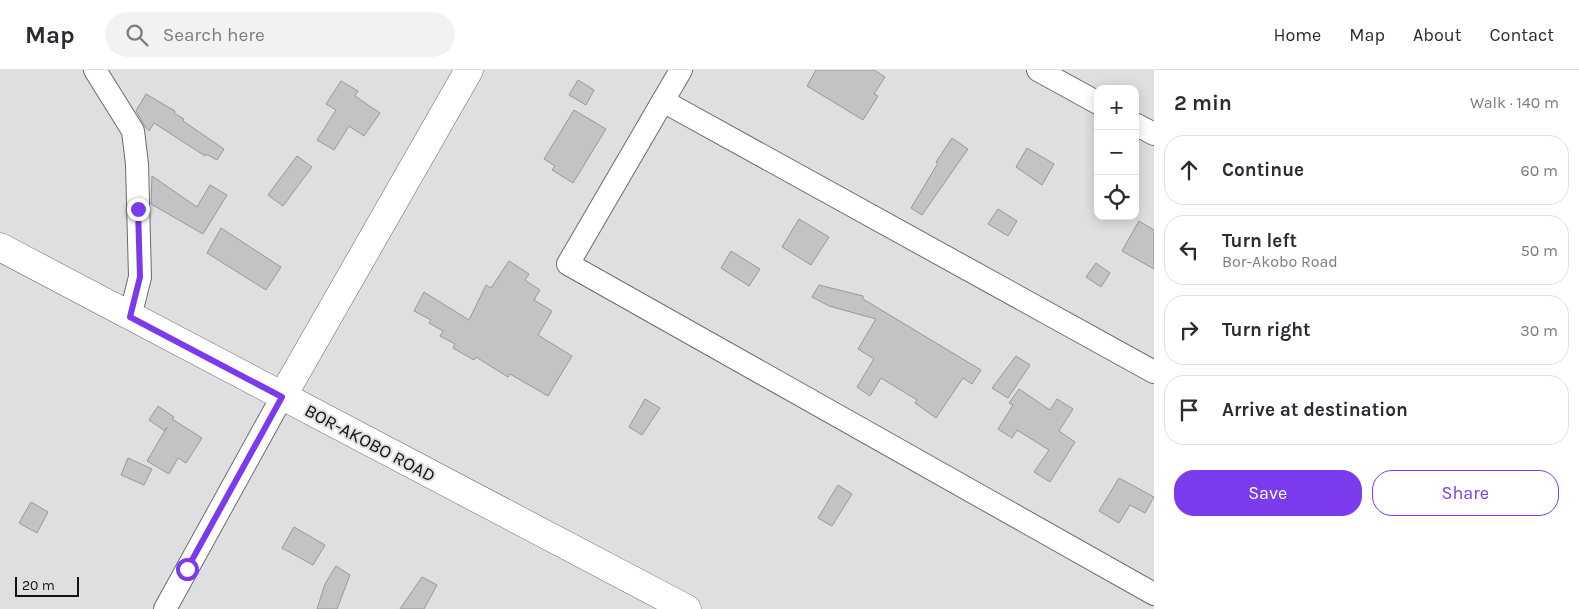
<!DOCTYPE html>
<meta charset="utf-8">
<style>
body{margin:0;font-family:Karla,sans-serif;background:#f2f2f3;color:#2b2b33}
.controls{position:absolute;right:15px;top:15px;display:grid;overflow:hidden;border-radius:10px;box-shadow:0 2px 12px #0003}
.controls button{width:45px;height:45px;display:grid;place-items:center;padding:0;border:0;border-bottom:1px solid #e1e1e2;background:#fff;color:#2b2b33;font:25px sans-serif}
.scale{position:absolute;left:15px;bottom:12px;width:64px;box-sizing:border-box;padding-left:5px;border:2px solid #131314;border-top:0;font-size:14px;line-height:18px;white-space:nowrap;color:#131314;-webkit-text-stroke:4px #dfdfe2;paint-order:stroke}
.stop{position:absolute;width:15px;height:15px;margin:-11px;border:4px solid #7c3aed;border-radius:50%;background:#fff}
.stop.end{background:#7c3aed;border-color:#fff;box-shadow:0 1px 5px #0008}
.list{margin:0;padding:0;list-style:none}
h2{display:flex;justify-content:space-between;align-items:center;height:65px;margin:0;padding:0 20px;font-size:21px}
h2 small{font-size:16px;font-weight:400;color:#7c7c81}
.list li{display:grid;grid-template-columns:32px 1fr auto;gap:15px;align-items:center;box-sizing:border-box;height:70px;margin:0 10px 10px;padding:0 10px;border:1px solid #e1e1e2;border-radius:20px}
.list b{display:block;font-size:19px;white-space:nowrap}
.list p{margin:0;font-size:16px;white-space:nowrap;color:#7c7c81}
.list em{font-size:16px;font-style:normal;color:#7c7c81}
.actions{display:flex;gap:10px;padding:15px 20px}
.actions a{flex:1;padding:11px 0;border:1px solid #7c3aed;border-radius:20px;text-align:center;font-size:18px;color:#7c3aed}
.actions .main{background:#7c3aed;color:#fff}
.icon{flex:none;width:28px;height:28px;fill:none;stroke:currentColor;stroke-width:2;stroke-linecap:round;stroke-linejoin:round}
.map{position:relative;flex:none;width:1154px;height:539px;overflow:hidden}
header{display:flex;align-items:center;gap:30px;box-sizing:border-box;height:70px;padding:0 25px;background:#fff;border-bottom:1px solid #e1e1e2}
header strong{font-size:24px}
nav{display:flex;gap:28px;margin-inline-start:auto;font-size:18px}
.search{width:350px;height:45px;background:#f2f2f3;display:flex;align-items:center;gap:12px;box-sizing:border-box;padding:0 18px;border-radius:28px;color:#7c7c81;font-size:19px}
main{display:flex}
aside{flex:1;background:#fff}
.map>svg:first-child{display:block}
.building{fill:#c3c2c5;stroke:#98989b}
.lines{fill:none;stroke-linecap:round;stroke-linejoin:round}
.minor-casing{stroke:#6c6c6e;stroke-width:24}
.tertiary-casing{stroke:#6c6c6e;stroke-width:29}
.minor{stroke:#fff;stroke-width:22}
.tertiary{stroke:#fff;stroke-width:28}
.route{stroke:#7c3aed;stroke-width:6}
.labels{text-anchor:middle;stroke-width:4;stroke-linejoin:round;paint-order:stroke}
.street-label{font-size:18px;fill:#131314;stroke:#dfdfe2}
</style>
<header>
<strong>Map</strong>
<div class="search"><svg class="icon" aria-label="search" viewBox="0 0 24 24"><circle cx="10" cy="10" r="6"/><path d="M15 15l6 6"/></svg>Search here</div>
<nav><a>Home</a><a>Map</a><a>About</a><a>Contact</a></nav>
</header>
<main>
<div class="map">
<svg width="1154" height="539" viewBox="0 0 1154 539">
<rect width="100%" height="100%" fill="#dfdfe2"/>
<g class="building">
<path d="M816 0H874L885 7 874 24 878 26 863 50 807 16Z"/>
<path d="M578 10 594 20 586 35 569 25Z"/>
<path d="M341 11 358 21 355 26 380 43 364 66 349 56 334 80 317 70 336 40 326 34Z"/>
<path d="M146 24 175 41 174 43 184 49 183 51 224 79 217 90 206 84 205 86 154 53 149 61 146 58 136 41Z"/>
<path d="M574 40 606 59 573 113 552 100 555 96 544 89Z"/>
<path d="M952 68 968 79 922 145 911 138 938 93 936 92Z"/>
<path d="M1027 78 1054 94 1042 115 1016 97Z"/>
<path d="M297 86 312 97 283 136 268 125Z"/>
<path d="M152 106 197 137 210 115 227 125 203 164 151 134Z"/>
<path d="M998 139 1017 151 1008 166 988 154Z"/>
<path d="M799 149 829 167 811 195 782 177Z"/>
<path d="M1139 151 1154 160V199L1122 181Z"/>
<path d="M221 158 281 197 266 220 207 183Z"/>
<path d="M731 181 760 199 749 216 721 198Z"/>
<path d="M509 191 529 204 525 210 540 220 534 230 552 241 538 265 572 286 548 326 510 304 508 307 476 287 474 290 453 278 455 274 440 266 443 261 429 253 431 250 414 241 424 222 469 250 486 215 491 218Z"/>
<path d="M1096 193 1110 203 1101 217 1086 207Z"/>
<path d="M819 215 863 226V229L981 300 972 314 963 308 936 348 915 333 917 330 881 308 870 326 857 317 874 289 858 279 876 249 829 236 812 227Z"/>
<path d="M1016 286 1030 295 1008 328 992 318Z"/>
<path d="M1019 319 1050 340 1057 329 1073 339 1059 361 1075 372 1050 412 1034 402 1049 380 1017 360 1012 368 998 359 1013 335 1009 333Z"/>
<path d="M645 329 660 338 642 365 629 357Z"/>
<path d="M158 336 174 347 172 349 202 368 186 393 178 388 169 404 147 391 167 357 165 361 149 350Z"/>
<path d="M128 388 152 399 144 415 121 405Z"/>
<path d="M1119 408 1154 427 1145 443 1130 435 1119 453 1099 441Z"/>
<path d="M838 415 852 424 832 456 818 448Z"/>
<path d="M31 432 48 442 37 463 19 453Z"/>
<path d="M294 457 325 475 313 495 282 478Z"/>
<path d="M336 496 350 505 337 539H317L325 514Z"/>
<path d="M422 507 437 515 424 539H400Z"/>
</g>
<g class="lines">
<g class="minor-casing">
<g id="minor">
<path d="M95 0 133 61 137 94 140 207 130 247"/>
<path d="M681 0 568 194 1154 524"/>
<path d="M1038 0 1098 33"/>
<path d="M663 31 1154 302"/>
<path d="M1135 54 1154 64"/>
<path d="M165 539 282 327"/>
</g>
</g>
<g class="tertiary-casing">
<g id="tertiary">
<path d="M0 177 687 539"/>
<path d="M282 327 469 0"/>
</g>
</g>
<use href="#minor" class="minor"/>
<use href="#tertiary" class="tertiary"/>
</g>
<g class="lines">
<path class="route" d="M138 139 140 207 130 247 282 327 187 499"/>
</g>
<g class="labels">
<g class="street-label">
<text transform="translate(370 373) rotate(28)" y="6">BOR-AKOBO ROAD</text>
</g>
</g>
</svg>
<div class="controls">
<button>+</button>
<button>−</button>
<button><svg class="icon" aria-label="locate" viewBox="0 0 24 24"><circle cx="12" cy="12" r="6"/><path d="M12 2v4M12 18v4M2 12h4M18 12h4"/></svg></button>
</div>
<div class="scale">20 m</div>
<div class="stop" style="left:187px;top:499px"></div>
<div class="stop end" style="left:138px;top:139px"></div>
</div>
<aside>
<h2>2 min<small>Walk · 140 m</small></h2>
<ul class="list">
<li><svg class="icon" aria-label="ahead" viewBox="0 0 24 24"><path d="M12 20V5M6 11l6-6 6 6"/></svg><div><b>Continue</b></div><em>60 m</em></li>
<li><svg class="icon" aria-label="left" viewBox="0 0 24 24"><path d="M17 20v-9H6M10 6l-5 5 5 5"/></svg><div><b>Turn left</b><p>Bor-Akobo Road</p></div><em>50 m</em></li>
<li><svg class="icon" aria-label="right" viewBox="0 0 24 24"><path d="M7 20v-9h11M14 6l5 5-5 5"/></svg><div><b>Turn right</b></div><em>30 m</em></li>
<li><svg class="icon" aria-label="arrive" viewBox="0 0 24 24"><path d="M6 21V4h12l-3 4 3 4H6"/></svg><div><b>Arrive at destination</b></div></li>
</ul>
<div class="actions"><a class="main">Save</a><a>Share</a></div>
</aside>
</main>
